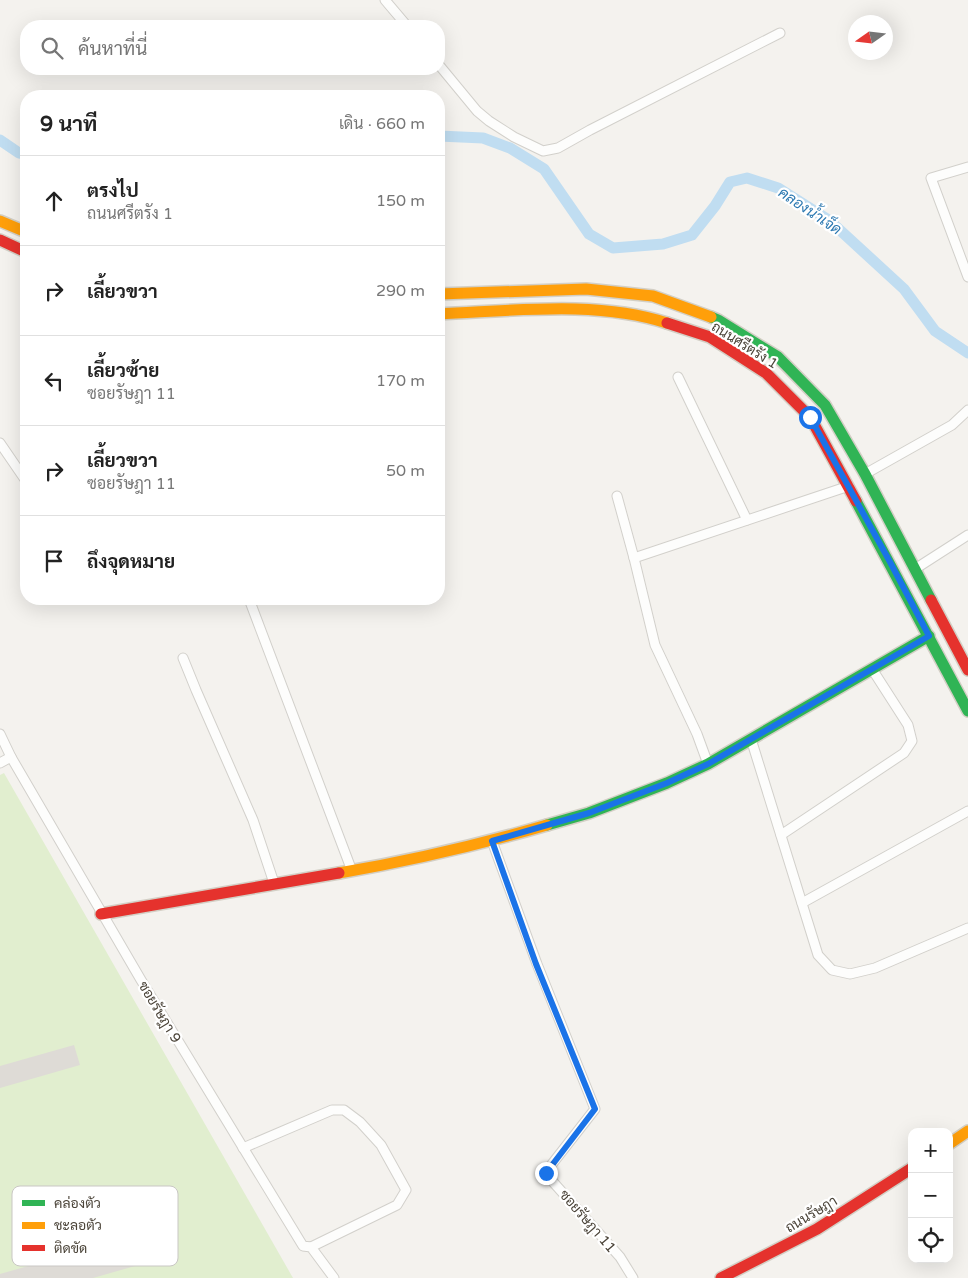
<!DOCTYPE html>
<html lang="th">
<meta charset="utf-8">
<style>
body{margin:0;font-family:"Varela Round",Sarabun,sans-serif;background:#f2f2f2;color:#222}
.controls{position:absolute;right:15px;bottom:15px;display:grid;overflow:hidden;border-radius:10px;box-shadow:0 5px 20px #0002}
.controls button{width:45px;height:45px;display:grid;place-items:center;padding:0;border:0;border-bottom:1px solid #e0e0e0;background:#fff;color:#222;font:25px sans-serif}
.compass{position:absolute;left:848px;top:15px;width:45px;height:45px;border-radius:50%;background:#fff;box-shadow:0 5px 20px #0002;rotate:256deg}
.stop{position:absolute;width:15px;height:15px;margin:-11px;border:4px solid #1a73e8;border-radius:50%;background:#fff}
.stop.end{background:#1a73e8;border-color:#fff;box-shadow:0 1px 5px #0008}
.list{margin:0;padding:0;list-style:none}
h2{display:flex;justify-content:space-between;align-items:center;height:65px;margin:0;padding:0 20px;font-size:21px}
h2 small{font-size:16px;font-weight:400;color:#767676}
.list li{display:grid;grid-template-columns:32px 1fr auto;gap:15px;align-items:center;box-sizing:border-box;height:90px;padding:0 20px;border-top:1px solid #e0e0e0}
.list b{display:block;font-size:19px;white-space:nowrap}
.list p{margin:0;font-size:16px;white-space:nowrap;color:#767676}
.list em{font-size:16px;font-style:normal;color:#767676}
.icon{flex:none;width:28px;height:28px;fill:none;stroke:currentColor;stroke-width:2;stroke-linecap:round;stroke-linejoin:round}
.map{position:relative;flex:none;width:968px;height:1278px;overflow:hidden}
.search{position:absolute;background:#fff;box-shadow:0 5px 20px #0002;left:20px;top:20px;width:425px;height:55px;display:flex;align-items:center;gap:12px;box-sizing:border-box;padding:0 18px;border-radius:20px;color:#767676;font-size:19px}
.panel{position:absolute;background:#fff;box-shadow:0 5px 20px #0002;left:20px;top:90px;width:425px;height:515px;border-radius:20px}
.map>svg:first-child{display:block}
.green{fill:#e1eecf}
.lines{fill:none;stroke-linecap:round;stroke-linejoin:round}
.canal{stroke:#c0ddf1;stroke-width:11}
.building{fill:#dedbd6}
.street-casing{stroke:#d2d0cb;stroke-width:11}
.fast-casing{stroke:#d3cfc5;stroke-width:14}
.slow-casing{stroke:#d3cfc5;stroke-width:14}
.jam-casing{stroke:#d3cfc5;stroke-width:14}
.street{stroke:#fdfdfc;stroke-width:9}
.fast{stroke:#30b455;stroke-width:11}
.slow{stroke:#ff9f0a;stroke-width:11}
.jam{stroke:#e5322d;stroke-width:11}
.route{stroke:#1a73e8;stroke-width:6}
.labels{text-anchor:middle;stroke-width:4.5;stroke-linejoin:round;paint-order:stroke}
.street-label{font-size:14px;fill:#4b4439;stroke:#fff}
.water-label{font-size:15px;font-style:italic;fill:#2e7ab2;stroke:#fff}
.key{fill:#fff;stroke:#c9c7c4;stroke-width:1}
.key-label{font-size:14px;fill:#4b4439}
</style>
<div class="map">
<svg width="968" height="1278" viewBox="0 0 968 1278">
<rect width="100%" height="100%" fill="#f4f2ee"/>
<path class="green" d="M4 773 293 1278H0V775Z"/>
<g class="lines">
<g class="canal">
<path d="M439 136 483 138 510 148 544 169 589 234 613 248 663 244 692 235 715 206 730 182 747 178 778 188 830 221 904 289 935 331 968 353"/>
<path d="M0 140 19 153 26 154"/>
</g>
</g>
<g class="building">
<path d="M74 1045 80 1065 0 1088V1066Z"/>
<path d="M162 1228 170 1256 93 1278H0V1274Z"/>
</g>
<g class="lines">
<g class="street-casing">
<g id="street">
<path d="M385 0 407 26"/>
<path d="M439 65 477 111 489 121 514 137 543 151 558 148 590 130 780 33"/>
<path d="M968 167 931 178 968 277"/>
<path d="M678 377 747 520"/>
<path d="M0 443 26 481"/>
<path d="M865 474 952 425 968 410"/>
<path d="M617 496 634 558 655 645 697 734 708 764"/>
<path d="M634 558 849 486"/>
<path d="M915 569 968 535"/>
<path d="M249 599 352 871"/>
<path d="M183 658 196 690 253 820 274 883"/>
<path d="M0 734 11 757 141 980 303 1246 311 1247 334 1278"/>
<path d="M751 739 818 955 832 970 850 974 875 968 968 928"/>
<path d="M0 763 11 757"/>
<path d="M781 835 904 753 912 741 908 725 872 669"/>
<path d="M492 841 537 964 595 1109 545 1173 620 1257 633 1278"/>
<path d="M802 903 968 811"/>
<path d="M243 1148 332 1110H344L360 1122 381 1145 406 1190 397 1205 311 1247"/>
</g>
</g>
<g class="fast-casing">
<g id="fast">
<path d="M711 317 718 320 778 357 825 405 865 474 931 600"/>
<path d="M856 501 968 711"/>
<path d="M547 825 589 813 667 783 708 764 929 636"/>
</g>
</g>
<g class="slow-casing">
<g id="slow">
<path d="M0 221 26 232"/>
<path d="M439 294 586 289 653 296 711 317"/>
<path d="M439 314C512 311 597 300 667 323"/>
<path d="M339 873C409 861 478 845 547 825"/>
<path d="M949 1144 968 1131"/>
</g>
</g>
<g class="jam-casing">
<g id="jam">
<path d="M0 240 26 252"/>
<path d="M667 323 710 337 766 373 810 417 856 501"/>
<path d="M931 600 968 670"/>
<path d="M101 914 339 873"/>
<path d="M721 1278 817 1229 912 1168"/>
</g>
</g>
<use href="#street" class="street"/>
<use href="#fast" class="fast"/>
<use href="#slow" class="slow"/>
<use href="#jam" class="jam"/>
</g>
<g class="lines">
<path class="route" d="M546 1173 595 1109 536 964 492 841 589 813 667 783 708 764 929 636 890 562 810 417"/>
</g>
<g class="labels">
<g class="street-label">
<text transform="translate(745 345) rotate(32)" y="5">ถนนศรีตรัง 1</text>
<text transform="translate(160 1012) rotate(59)" y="5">ซอยรัษฎา 9</text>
<text transform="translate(811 1214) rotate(-31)" y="5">ถนนรัษฎา</text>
<text transform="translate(588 1221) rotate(49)" y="5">ซอยรัษฎา 11</text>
</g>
<g class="water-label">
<text transform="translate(810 211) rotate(34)" y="5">คลองน้ำเจ็ด</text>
</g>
</g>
<rect x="12" y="1186" width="166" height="80" rx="8" class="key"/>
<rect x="22" y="1200" width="23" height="6" fill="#30b455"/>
<rect x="22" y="1222" width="23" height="7" fill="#ff9f0a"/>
<rect x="22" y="1245" width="23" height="6" fill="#e5322d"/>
<g class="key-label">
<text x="54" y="1208">คล่องตัว</text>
<text x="54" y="1230">ชะลอตัว</text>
<text x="54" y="1253">ติดขัด</text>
</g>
</svg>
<div class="controls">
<button>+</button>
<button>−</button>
<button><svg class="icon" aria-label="locate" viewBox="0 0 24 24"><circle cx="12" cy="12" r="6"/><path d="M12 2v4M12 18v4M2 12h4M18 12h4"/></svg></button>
</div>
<svg class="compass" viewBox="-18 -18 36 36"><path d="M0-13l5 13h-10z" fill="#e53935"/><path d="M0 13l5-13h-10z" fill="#767676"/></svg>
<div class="stop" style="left:810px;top:417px"></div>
<div class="stop end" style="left:546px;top:1173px"></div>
<div class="search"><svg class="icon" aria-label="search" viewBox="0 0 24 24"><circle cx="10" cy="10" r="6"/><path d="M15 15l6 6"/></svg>ค้นหาที่นี่</div>
<section class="panel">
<h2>9 นาที<small>เดิน · 660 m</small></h2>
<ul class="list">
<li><svg class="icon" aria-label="ahead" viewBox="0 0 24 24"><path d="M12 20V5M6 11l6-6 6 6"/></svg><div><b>ตรงไป</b><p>ถนนศรีตรัง 1</p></div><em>150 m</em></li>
<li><svg class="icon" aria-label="right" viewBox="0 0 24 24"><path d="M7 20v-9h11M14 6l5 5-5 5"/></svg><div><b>เลี้ยวขวา</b></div><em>290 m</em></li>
<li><svg class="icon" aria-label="left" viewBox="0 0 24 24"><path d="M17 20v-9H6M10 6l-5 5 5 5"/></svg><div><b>เลี้ยวซ้าย</b><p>ซอยรัษฎา 11</p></div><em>170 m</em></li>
<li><svg class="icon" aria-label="right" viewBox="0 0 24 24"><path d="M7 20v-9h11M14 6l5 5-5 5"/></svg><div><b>เลี้ยวขวา</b><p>ซอยรัษฎา 11</p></div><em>50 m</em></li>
<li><svg class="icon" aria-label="arrive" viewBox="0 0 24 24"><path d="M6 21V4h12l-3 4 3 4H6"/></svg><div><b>ถึงจุดหมาย</b></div></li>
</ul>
</section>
</div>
